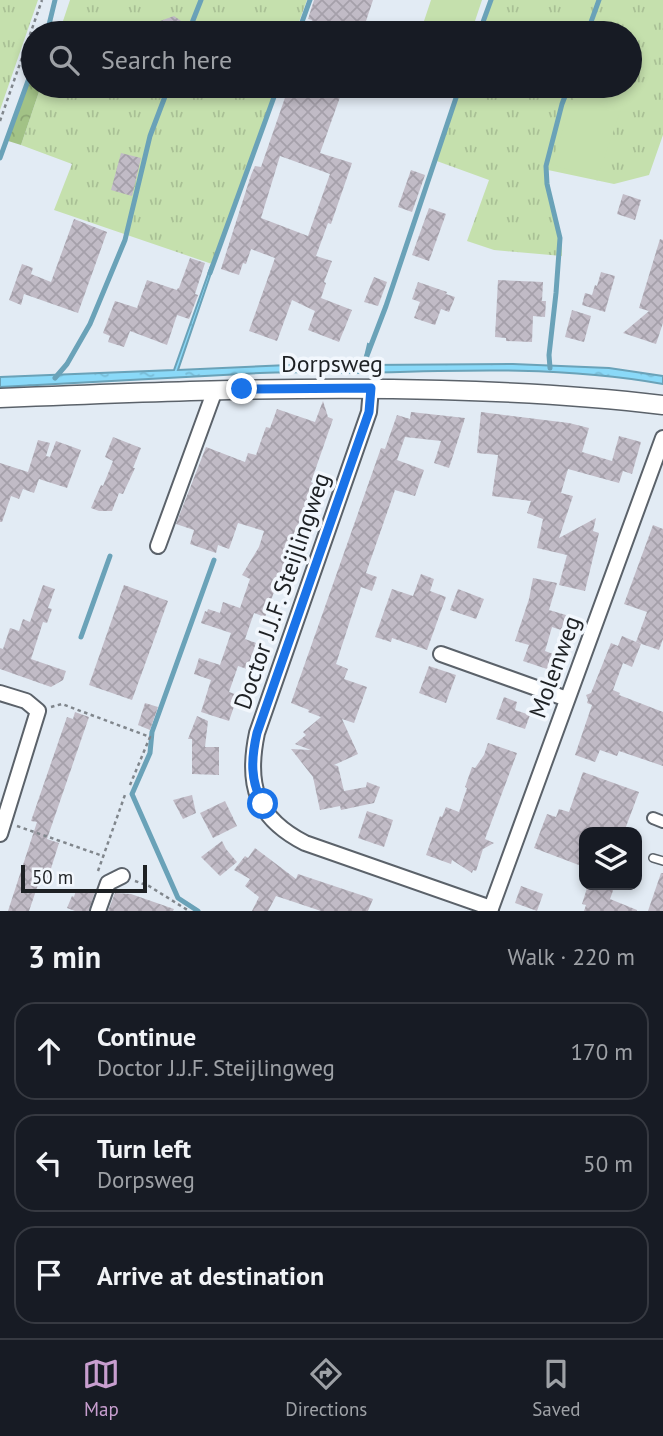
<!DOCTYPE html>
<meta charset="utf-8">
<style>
body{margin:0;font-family:"PT Sans",sans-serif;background:#242831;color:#f1f3f6}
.controls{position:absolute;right:21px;bottom:21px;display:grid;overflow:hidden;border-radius:14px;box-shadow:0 4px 10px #0003}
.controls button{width:63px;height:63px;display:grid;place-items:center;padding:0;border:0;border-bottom:2px solid #363941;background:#171b24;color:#f1f3f6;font:35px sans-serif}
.scale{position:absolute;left:21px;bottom:18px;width:126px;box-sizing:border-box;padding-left:7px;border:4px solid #1e2124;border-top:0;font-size:19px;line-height:24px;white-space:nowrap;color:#1e2124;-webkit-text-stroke:5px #f2f7fd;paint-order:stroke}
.stop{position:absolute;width:21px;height:21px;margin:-16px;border:5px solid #1a73e8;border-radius:50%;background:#fff}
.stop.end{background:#1a73e8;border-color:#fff;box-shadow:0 2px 7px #0008}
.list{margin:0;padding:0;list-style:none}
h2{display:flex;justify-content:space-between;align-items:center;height:91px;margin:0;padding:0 28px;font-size:30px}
h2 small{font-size:23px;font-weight:400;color:#9ea1a6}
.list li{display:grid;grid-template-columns:46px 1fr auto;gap:21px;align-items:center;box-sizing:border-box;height:98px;margin:0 14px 14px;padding:0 14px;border:2px solid #363941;border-radius:21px}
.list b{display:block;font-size:26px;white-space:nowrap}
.list p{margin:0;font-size:23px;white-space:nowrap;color:#9ea1a6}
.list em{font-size:23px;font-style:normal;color:#9ea1a6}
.icon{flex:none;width:38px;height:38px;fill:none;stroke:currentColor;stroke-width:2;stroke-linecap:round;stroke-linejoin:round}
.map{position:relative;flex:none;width:663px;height:911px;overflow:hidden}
.search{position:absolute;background:#171b24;box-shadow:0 4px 10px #0003;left:21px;right:21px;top:21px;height:77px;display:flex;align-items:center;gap:18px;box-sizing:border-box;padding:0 24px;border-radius:38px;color:#9ea1a6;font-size:26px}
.sheet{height:427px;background:#171b24}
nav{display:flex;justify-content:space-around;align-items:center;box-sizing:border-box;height:98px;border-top:2px solid #363941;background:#171b24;font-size:19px;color:#9ea1a6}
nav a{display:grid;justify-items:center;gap:4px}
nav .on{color:#c89ecf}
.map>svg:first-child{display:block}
.grass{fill:url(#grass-tufts)}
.forest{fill:url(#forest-crowns)}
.green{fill:#c5e0ad}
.water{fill:url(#water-ripples);stroke:#6aa2b8;stroke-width:2}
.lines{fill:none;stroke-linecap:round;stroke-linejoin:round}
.stream{stroke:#6aa2b8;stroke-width:5}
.building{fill:url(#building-cross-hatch);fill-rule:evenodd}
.service-casing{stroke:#5b626a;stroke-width:10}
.pedestrian-casing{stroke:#5b626a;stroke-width:14}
.minor-casing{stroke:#5b626a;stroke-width:18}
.tertiary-casing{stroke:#5b626a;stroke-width:21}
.path{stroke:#80868c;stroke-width:2.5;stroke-dasharray:3.5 3.5;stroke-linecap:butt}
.service{stroke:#fff;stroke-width:7}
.pedestrian{stroke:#fff;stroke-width:10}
.minor{stroke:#fff;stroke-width:14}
.tertiary{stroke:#fff;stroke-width:18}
.route{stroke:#1a73e8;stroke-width:9}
.labels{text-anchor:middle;stroke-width:7;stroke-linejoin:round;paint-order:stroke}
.street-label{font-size:24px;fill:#1e2124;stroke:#f2f7fd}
</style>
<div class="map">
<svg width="663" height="911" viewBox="0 0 663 911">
<defs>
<pattern id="grass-tufts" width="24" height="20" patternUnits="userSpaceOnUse" patternTransform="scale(1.75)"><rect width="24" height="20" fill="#c5e0ad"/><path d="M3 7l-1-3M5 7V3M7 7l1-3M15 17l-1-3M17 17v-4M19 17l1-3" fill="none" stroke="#a9c095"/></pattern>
<pattern id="forest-crowns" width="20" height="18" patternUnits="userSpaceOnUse" patternTransform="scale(1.75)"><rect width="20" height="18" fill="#a2c286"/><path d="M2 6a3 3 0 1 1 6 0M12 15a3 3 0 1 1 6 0" fill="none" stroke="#8ba674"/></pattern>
<pattern id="water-ripples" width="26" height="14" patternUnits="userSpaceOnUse" patternTransform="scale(1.75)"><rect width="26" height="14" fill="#8ad9f8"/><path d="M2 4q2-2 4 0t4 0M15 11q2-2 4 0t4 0" fill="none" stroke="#77bad4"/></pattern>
<pattern id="building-cross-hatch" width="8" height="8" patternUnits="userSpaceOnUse" patternTransform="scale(1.75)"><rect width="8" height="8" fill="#c1bbc6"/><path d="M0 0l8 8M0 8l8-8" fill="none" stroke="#a5a0aa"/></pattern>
</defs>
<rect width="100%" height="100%" fill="#e2ebf4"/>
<g class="grass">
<path d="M0 0H38L0 110Z"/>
<path d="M70 0H307L295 33H59Z"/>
<path d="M491 0H663V135L649 175 614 184 548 170 551 205 562 246V256L494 250 467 241 489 180 434 160 460 86H630V33H479Z"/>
<path d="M41 86H276L212 264 54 210 72 164 21 145Z"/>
</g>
<path class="forest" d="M33 63V86H41L21 145 5 140Z"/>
<g class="green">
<path d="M431 0H482L471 33H420Z"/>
<path d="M578 86H629L597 179 551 164Z"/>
</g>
<path class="water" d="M211 266 213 267 178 370 289 365H363L368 344 370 345 366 365 513 364 609 368 663 376V384C563 366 462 370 361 373 327 373 294 371 260 373 173 377 87 383 0 387V377L174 370Z"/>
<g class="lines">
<g class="stream">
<path d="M47 33 55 0"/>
<path d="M188 33 201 0"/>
<path d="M298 33 310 0"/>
<path d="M479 33 491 0"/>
<path d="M587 33 599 0"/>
<path d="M0 158 33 67"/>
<path d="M210 273 278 86"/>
<path d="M363 366 386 306 460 86"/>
<path d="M550 368 549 355 556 293 560 238 547 184 546 166 562 104 569 86"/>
<path d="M55 378 67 364 90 324 125 240 150 136 169 86"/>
<path d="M81 637 110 556"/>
<path d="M198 911 178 898 132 794 150 753 152 732 214 560"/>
</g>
</g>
<g class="building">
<path d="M314 0H373L362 33H308L312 20 308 19Z"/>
<path d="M174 16 184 23 183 33H169L160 21Z"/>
<path d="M289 86H344L320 153 352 163 331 224 328 223 316 256 332 261 324 282 326 283 321 298 352 310 339 342 308 330 315 311 292 300 277 341 249 331 275 258 251 249 246 264 243 263 239 275 221 269 251 175 255 166 261 167ZM280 156 330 174 308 236 261 218Z"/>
<path d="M121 153 141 158 132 196 111 190Z"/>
<path d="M411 170 425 175 412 212 398 207Z"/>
<path d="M623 194 641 200 635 220 617 214Z"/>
<path d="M429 208 446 214 429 261 412 255Z"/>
<path d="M74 219 107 232 78 313 24 294 21 305 9 300 22 264 33 268 31 274 51 282Z"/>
<path d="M660 239 663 240V323L656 344 623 333 649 311 639 308Z"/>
<path d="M190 258 205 263 195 294 198 295 189 319 177 315 167 345 130 331 124 347 108 342 110 336 103 333 115 301 137 308 147 280 177 290 178 288H179Z"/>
<path d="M601 272 615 276 605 312 582 305 585 293 592 295 595 285 597 286Z"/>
<path d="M374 277 387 282 378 306 364 302Z"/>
<path d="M498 280 543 282 542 301H546L545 317 533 316 532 342 506 341V338L495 337Z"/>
<path d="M418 282 447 292 446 294 455 297 449 312 441 309 435 325 414 318 420 302 412 299Z"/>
<path d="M572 310 591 316 584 342 565 337Z"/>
<path d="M323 401 328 417 333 419 311 482 313 483 265 617 254 613 245 639 256 643 247 669 238 666 229 692 238 695 229 721 201 712 211 680 194 674 199 658 220 665 231 633 201 623 205 611 207 612 208 609 220 613 223 602 240 608 250 579 242 575 259 547 264 531 238 523 229 549 218 545 216 553 190 544 194 530 176 524 206 447 245 462 248 453 256 455 266 427 270 428 277 409 315 422Z"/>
<path d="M411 412 465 418 449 468 434 463 441 441 405 437 397 460 424 470 415 496 395 490 366 573 377 577 372 591 361 587 336 664 348 669 344 679 367 687 354 723 342 719 358 754 334 765 338 766 344 791 366 787 367 782 380 787 374 803 341 810 340 806 320 810 313 777 291 749 311 750 295 744 306 735 303 732 321 717 308 712 309 710 291 703 381 448 385 449 397 415 410 419Z"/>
<path d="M481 412 569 423 589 428 582 452 612 461 619 436 641 442 632 474 623 471 619 483 568 469 561 493 573 496 559 538 596 518 593 531 599 533 585 591 559 585 567 555 537 548 543 519 527 513 531 501 492 496 498 455 477 453Z"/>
<path d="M113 437 141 448 133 468H135L123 494 119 493 112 511H99L91 508 101 485 103 486 113 461 105 457Z"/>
<path d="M38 440 50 443 46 456 50 457 56 441 81 450 67 488 39 479 34 493 23 489 19 499 11 496 2 522H0V463L28 472Z"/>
<path d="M653 525 663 529V639L659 650 636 642 647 612 624 604Z"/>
<path d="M421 574 434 579 430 591 446 597 427 650 392 638 391 642 375 637 392 589 413 596Z"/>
<path d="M533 578 557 583 549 610 566 615 561 630 552 627 545 651 553 654 547 669 523 661 529 645 515 641 529 599Z"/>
<path d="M43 585 55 589 48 608 52 609 47 623 43 622 31 659 66 671 63 680 51 687 0 669V648L3 649 10 628 19 631 23 619 30 622Z"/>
<path d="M124 585 168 601 132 700 89 685Z"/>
<path d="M458 589 484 599 476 619 450 610Z"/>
<path d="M622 636 641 644 632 667 623 663 613 690 620 693 619 695 663 712V766L619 751 617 756 600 750 595 762 575 755 592 705 587 703 588 700 586 695 591 693 611 643 618 646Z"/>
<path d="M429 666 456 675 446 703 419 693Z"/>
<path d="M504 697 517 702 515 710 530 715 525 729 496 719Z"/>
<path d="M145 703 158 707 150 730 138 725Z"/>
<path d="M75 712 89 717 47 839 59 843 48 878 41 876 29 911H8L37 822 31 821 67 717 73 719Z"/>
<path d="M197 716 208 721 205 747H219V775L192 774V739H188Z"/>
<path d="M488 743 517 753 485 839 494 843 483 849 476 871 473 870 472 873 452 860 451 864 426 855 440 816 442 817 446 807 459 812 467 788 465 787 472 767 475 768 484 755Z"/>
<path d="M583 772 639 792 624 832H584V867L534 848 547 814 556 817 559 809 569 812Z"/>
<path d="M192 795 196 813 183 819 173 800Z"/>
<path d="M225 801 237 826 213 838 200 813Z"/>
<path d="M367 811 393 820 384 847 358 838Z"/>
<path d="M222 841 226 849 237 862 220 876 201 857Z"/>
<path d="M255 848 296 879 298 874 373 899 368 911H321L276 896 268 911H252L259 897 245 886 250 879 234 870 245 856 248 858Z"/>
<path d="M661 873H663V911H648Z"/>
<path d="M588 885H615L610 899 637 910V911H584L586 905 582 904Z"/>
<path d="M521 886 543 894 537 911 515 903Z"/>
<path d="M76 890 95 891 89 911H75L67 908 72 896 74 897Z"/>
<path d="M115 893 131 894 174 909 173 911H108Z"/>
</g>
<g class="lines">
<g class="service-casing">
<path id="service" d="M653 858 663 861"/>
</g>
<g class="pedestrian-casing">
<path id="pedestrian" d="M653 818 663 822"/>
</g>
<g class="minor-casing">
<g id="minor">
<path d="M371 388 369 412 257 733C246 785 256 818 305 843L491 908"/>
<path d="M158 546 215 390"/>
<path d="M441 654 567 699"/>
<path d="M0 693 26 701 38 711 0 834"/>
<path d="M98 911 108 883 122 876"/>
<path d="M490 911 663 438"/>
</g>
</g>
<g class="tertiary-casing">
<path id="tertiary" d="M0 398C147 392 294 386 441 390 515 392 589 396 663 405"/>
</g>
<g class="path">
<path d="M0 121 42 0"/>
<path d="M51 707 62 704 150 737 130 785"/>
<path d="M17 826 103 856"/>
<path d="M98 871 126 792"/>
<path d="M135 881 149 886 189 911"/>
</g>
<use href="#service" class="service"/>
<use href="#pedestrian" class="pedestrian"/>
<use href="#minor" class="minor"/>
<use href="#tertiary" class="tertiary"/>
</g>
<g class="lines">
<path class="route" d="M242 389 371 388 369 412 257 733C251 759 250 781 263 804"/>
</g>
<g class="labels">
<g class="street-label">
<text x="332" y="372">Dorpsweg</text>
<text transform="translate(282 591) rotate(-71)" y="8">Doctor J.J.F. Steijlingweg</text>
<text transform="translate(555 667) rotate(-70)" y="8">Molenweg</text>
</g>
</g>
</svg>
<div class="controls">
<button><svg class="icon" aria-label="layers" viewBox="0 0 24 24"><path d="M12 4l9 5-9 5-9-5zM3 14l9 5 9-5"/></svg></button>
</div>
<div class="scale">50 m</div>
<div class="stop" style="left:263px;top:804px"></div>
<div class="stop end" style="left:242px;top:389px"></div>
<div class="search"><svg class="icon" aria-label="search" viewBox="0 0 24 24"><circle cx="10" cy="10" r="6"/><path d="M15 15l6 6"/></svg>Search here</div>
</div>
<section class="sheet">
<h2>3 min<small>Walk · 220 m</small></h2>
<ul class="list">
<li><svg class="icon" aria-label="ahead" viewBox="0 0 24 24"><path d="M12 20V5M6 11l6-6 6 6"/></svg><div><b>Continue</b><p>Doctor J.J.F. Steijlingweg</p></div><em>170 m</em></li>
<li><svg class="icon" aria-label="left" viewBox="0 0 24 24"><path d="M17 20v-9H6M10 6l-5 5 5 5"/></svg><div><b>Turn left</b><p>Dorpsweg</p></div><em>50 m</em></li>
<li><svg class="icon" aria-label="arrive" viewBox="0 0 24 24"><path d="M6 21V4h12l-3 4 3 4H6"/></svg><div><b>Arrive at destination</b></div></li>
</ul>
</section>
<nav>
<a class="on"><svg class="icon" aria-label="map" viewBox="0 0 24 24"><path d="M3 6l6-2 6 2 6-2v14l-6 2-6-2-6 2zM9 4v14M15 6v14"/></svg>Map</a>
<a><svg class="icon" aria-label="directions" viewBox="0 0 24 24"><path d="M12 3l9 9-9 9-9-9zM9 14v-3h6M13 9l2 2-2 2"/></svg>Directions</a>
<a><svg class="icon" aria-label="saved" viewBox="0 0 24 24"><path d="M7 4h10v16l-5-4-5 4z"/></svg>Saved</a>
</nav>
